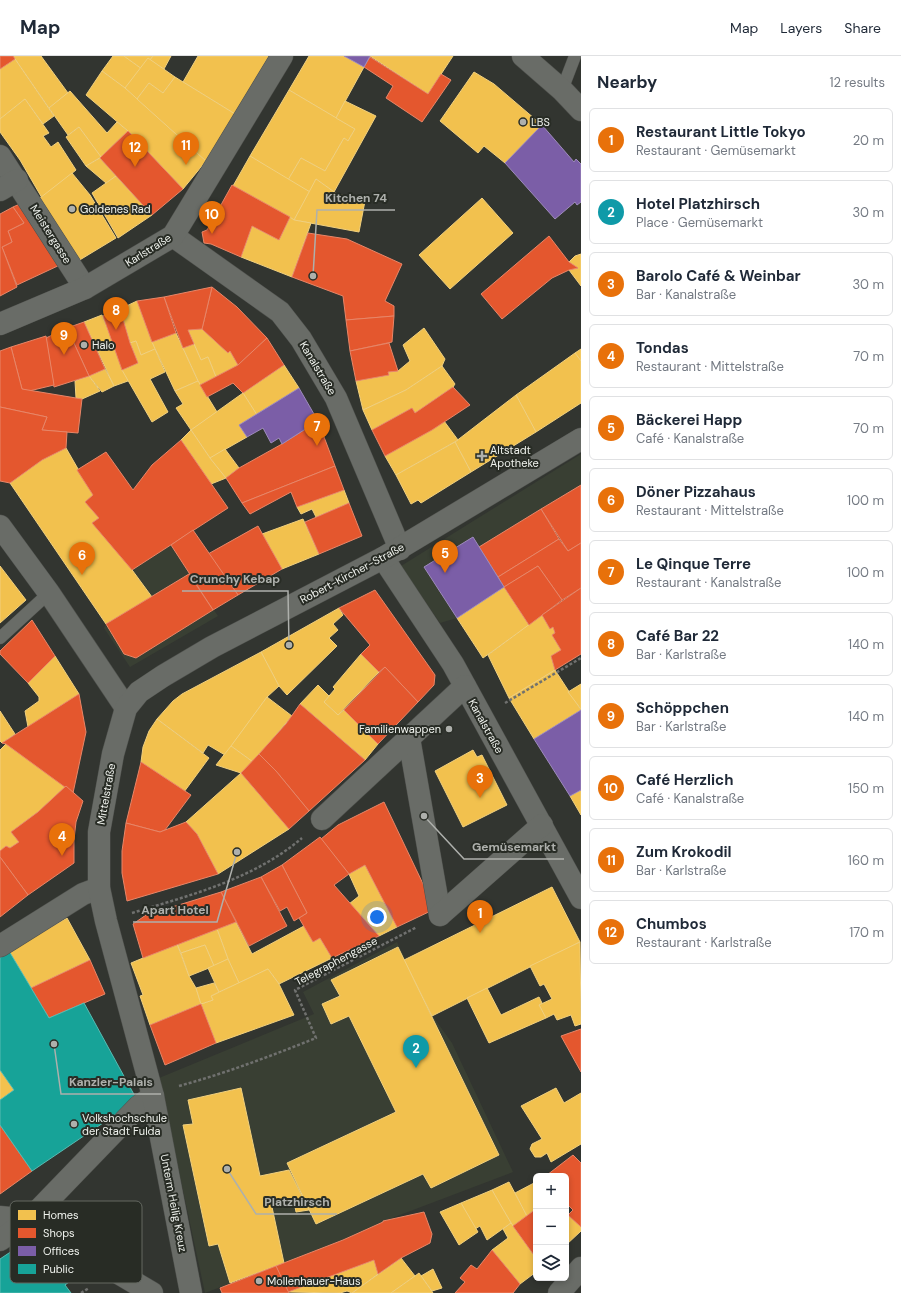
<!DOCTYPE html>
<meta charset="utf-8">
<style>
body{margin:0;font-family:"DM Sans",sans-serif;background:#f6f6f7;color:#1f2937}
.controls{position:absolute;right:12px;bottom:12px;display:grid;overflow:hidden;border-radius:6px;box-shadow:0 2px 6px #0003}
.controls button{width:36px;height:36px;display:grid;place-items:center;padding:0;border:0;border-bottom:1px solid #e0e1e3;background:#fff;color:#1f2937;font:20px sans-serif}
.you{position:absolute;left:377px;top:861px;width:14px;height:14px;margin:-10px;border:3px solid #fff;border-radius:50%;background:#1a73e8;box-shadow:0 0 0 6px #1a73e833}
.badge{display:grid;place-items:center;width:26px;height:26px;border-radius:50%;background:#111827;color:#fff;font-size:13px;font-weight:700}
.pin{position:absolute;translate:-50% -33px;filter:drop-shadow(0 1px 2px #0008)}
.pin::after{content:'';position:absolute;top:21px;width:14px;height:12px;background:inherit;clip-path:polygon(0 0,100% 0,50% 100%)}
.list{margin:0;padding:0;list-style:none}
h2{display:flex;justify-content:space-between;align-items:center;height:52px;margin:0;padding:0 16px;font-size:17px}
h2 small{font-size:13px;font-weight:400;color:#747a83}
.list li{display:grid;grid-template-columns:26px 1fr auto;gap:12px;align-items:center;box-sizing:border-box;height:64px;margin:0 8px 8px;padding:0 8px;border:1px solid #e0e1e3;border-radius:6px}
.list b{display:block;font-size:15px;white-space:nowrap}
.list p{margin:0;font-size:13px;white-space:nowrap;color:#747a83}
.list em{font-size:13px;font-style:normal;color:#747a83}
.icon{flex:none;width:22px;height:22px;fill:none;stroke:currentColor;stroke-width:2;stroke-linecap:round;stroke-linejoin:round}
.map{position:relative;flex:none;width:581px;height:1237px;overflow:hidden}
header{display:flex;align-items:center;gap:24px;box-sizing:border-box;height:56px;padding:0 20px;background:#fff;border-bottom:1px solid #e0e1e3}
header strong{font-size:19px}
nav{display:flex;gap:22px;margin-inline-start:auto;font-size:14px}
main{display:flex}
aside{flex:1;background:#fff}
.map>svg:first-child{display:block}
.built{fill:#393f33}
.homes{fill:#f2c14e;stroke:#f1d07e}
.shops{fill:#e4572e;stroke:#e88668}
.offices{fill:#7b5ea7;stroke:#9e8bbc}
.public{fill:#17a398;stroke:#58bbb2}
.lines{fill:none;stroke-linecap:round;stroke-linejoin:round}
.lane-casing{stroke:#4e504c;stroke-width:13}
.street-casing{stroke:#4e504c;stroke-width:23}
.path{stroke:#70716f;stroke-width:2.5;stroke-dasharray:3 2;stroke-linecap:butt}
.lane{stroke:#696c67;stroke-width:12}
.street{stroke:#696c67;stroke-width:22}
.poi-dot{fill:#aeb0ac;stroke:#282c25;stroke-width:1.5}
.labels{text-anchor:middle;stroke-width:4;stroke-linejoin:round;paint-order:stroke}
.poi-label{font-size:11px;fill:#f0f3ee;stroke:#282c25;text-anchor:start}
.street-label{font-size:11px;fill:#f0f3ee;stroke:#282c25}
.key{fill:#282c25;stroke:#646861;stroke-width:1}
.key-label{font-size:11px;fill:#f0f3ee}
.leader{fill:none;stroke:#aeb0ac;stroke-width:1.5}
.callout-dot{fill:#aeb0ac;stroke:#282c25;stroke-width:1.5}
.callout-label{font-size:12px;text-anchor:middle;font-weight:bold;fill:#aeb0ac;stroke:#282c25;stroke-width:4;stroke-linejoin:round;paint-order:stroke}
</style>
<header>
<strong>Map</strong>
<nav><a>Map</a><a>Layers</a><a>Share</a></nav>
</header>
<main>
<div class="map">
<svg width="581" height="1237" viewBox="0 0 581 1237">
<rect width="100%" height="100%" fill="#323530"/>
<g class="built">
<path d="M581 398V532L562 544 538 510 457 562 440 567 401 510Z"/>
<path d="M171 489 189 518 218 560 130 611 104 572 106 568 152 541 132 514Z"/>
<path d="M397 886 432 959 452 987 513 1116 384 1165 383 1166 343 1184 205 1237 159 1022 314 958 303 936Z"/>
</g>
<g class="homes">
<path d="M13 0H41L68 37 49 52Z"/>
<path d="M113 0H124L142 13 125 32 102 15Z"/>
<path d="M124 0H153L150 4 148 2 142 13Z"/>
<path d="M153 0H171L164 13 150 4Z"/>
<path d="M198 0H269L235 58 183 26Z"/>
<path d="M309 0H344L364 11 336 62 289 34Z"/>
<path d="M370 0H453L428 38Z"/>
<path d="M148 2 175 21 163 37 149 27 137 43 125 32Z"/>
<path d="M15 3 54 60 43 68 25 43 0 63V13Z"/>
<path d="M102 15 125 32 206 105 183 133 128 75 86 39Z"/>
<path d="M474 16 494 28 542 69 505 107 484 90 478 97 440 65Z"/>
<path d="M175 21 235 58 206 105 137 43 149 27 163 37Z"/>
<path d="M289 34 355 73 348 85 344 82 325 115 301 102 288 124 250 100Z"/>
<path d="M70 35 107 77 117 66 128 75 101 101 79 71 68 79 49 52Z"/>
<path d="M25 43 49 77 43 80 51 91 58 86 76 114 42 142 20 104 0 76V63Z"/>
<path d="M345 45 376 60 334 136 316 123 310 136 288 124 301 102 325 115 344 82 348 85 355 73 336 62Z"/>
<path d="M79 71 101 101 86 110 66 81Z"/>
<path d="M250 100 310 136 294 164 233 130Z"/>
<path d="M100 102 116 120 106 127 86 110Z"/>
<path d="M72 117 90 139 116 182 78 205 40 142Z"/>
<path d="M116 120 152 159 118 182 92 137Z"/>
<path d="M316 123 337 138 365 145 359 176 294 164Z"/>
<path d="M482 142 513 177 450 233 419 199Z"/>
<path d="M290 161 294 164 311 167 292 221 241 201 252 170 279 184Z"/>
<path d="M581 198V230L569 214 578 212 569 206 575 200Z"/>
<path d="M137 245 155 293 141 299 136 285 130 287 120 253Z"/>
<path d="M102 259 128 325 114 330 84 266Z"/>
<path d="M424 272 445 303 442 310 406 334 363 354 356 325 389 319 388 316 398 315 410 305 403 289Z"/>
<path d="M202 273 228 297 230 295 238 309 216 321 208 301 201 304 188 274Z"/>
<path d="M176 277 198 325 175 335 152 286Z"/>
<path d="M136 285 141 299 155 293 165 316 150 323 168 356 152 366 122 314 138 307 130 287Z"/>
<path d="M194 288 201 304 208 301 216 321 200 329 183 292Z"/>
<path d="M581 293V305L575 297Z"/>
<path d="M575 297 581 305V347L536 376 516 339Z"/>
<path d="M284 309 299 332 257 359 243 337Z"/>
<path d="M442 310 455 328 453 331 415 357 412 352 372 374 363 354 406 334Z"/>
<path d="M105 313 114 330 102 336 89 320Z"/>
<path d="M89 320 100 335 82 343 76 342 75 325Z"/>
<path d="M198 325 217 356 191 374 176 352 183 348 175 335Z"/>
<path d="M243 337 257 359 239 369 247 381 210 402 191 374Z"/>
<path d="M516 339 536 376 471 416 455 386Z"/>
<path d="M444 365 458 384 396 419 385 400Z"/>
<path d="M191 374 210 402 226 422 211 428 181 384Z"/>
<path d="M455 386 471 416 421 447 418 444 411 448 396 419Z"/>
<path d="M66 392 93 439 85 446 99 462 92 467 127 507 152 541 106 568 10 427 42 404Z"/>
<path d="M225 393 239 412 226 422 210 402Z"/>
<path d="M344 434 349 447 316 461 312 453 301 458 297 451Z"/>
<path d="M303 463 319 498 282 513 262 478Z"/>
<path d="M0 510 26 544 0 567Z"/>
<path d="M504 531 529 569 483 602 457 562Z"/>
<path d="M339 552 343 559 333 568 338 574 329 582 337 590 287 639 279 630 261 596Z"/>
<path d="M542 559 550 573 553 571 555 577 552 579 561 594 551 600 555 614 509 642 488 599Z"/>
<path d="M261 596 279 630 267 641 225 699 208 689 203 697 157 663 173 645 182 638Z"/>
<path d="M361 598 379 616 338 659 324 646 335 633 333 631Z"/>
<path d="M55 600 79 638 28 671 25 655 39 645V641L28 627Z"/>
<path d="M555 614 581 654 534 683 509 642Z"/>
<path d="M581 628V653L568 636Z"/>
<path d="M318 629 329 640 324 646 338 659 344 654 378 688 365 704 300 648Z"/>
<path d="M267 641 292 660 253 706 231 690Z"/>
<path d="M0 655 15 678 2 687 0 685Z"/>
<path d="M157 663 209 702 184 736 141 706 143 691 149 675Z"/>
<path d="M6 688 66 730 38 756 11 776 19 786 10 792 6 790 0 795V694Z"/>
<path d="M231 690 253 706 241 717 216 709Z"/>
<path d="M473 694 477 701 482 699 507 749 463 771 435 715Z"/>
<path d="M241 717 289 773 218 818 197 778 186 766Z"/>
<path d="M581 734V759L570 740Z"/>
<path d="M365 809 397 871 379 880 349 848 359 840 349 818Z"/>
<path d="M552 831 580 886 432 960 404 904Z"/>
<path d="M67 862 90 904 31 932 9 895Z"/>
<path d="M236 866 252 898 304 870 313 886 320 882 332 902 279 928 268 913 239 927 228 903 217 873Z"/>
<path d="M217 873 228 903 214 910 205 889 181 897 177 888Z"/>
<path d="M580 886 581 968 575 970 571 959 557 964 554 958 546 962 539 949 552 943 544 928 540 930 530 910Z"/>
<path d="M177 888 189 920 196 932 201 948 150 969 140 940 143 939 131 907Z"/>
<path d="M205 889 214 910 189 920 181 897Z"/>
<path d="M398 891 499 1099 431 1132 423 1118 316 1168 287 1107 396 1056 349 960 331 968 322 948 340 940 331 924Z"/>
<path d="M228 903 239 927 219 936 208 912Z"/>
<path d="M268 913 279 928 294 959 216 987 201 948 213 944 211 940Z"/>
<path d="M214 927 219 936 211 940 213 944 201 948 196 932Z"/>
<path d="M487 932 501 959 539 941 542 947 539 949 546 962 489 987 467 942Z"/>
<path d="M1 1015 14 1034 0 1044V1015Z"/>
<path d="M241 1032 260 1120 289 1114 309 1154 296 1156 294 1146 272 1151 284 1207 230 1227 218 1188 209 1190 183 1069 193 1068 188 1044Z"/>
<path d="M556 1032 564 1047 581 1037V1088L551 1106 547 1097 541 1101H535L530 1093 532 1088 542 1083 521 1050Z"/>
<path d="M509 1126 527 1160 513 1170 499 1147 492 1134Z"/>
<path d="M534 1127 536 1130V1153L527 1160 515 1137Z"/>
<path d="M492 1134 511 1167 487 1184 480 1170 475 1173 461 1147Z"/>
<path d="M461 1147 478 1176 459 1189 440 1156Z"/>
<path d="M566 1157 581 1171V1175L566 1189Z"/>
<path d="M511 1167 536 1202V1216L520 1228 492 1194 508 1182 503 1173Z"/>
<path d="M401 1202 415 1220 391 1237H352Z"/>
<path d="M374 1204 378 1218 352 1237 347 1235 340 1237 288 1236Z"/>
<path d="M433 1213 442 1232 432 1235 421 1220Z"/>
<path d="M419 1217 433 1237H391L415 1220Z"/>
</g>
<g class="shops">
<path d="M0 0H13L15 3 0 13Z"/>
<path d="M370 1 428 38 441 18 451 24 422 66 386 42 393 30 364 11Z"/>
<path d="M128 75 183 133 152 159 100 102Z"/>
<path d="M232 129 290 161 279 184 252 170 241 201 211 188 204 187 202 176 207 174Z"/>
<path d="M22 147 62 208 17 229 2 191 12 186 8 175 24 167 13 151Z"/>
<path d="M13 151 24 167 8 175 12 186 2 191 17 231 0 240V158Z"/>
<path d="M308 177 347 183 402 208 385 245 394 250V260L346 264 343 240 292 221Z"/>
<path d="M549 180 569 206 578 212 569 214 552 222 502 263 481 238Z"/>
<path d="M212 231 237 251 267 282 238 309 230 295 228 297 202 273Z"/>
<path d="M212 231 202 273 188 274 194 288 183 292 164 241Z"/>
<path d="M164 241 176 277 152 286 137 245Z"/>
<path d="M120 253 130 287 138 307 122 314 103 260Z"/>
<path d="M394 260 392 286 350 295 346 264Z"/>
<path d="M84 266 105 313 89 320 67 272Z"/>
<path d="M67 272 89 320 54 331 46 282Z"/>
<path d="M46 280 54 329 29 335 22 333 11 291Z"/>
<path d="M267 282 284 309 243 337 233 327 207 341 200 329 238 309Z"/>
<path d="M389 287 398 315 388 316 389 319 356 325 350 295Z"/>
<path d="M11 291 22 333 82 343 78 377 42 374 47 361 0 351V295Z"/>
<path d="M453 331 470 349 432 374 385 400 372 374 412 352 415 357Z"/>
<path d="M0 351 47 361 42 374 67 376 66 392 42 404 10 427 0 425Z"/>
<path d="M318 365 335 410 242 447 226 422 239 412 282 388Z"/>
<path d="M181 384 228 452 132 514 92 467 99 462 85 446 93 439 77 414 106 396 133 434 152 409Z"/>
<path d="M335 410 344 434 297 451 291 436 250 458 242 447Z"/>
<path d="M581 429V487L568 495 541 453Z"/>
<path d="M349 447 362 480 319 498 305 466Z"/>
<path d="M541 453 559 483 498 521 479 491Z"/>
<path d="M258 470 282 513 238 539 208 498Z"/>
<path d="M193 474 238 539 213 554 171 489Z"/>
<path d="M559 483 568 495 581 487V532L562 544 538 510 504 531 498 521Z"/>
<path d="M538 510 562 544 529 569 504 531Z"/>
<path d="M189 518 213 554 136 602 124 598 106 568Z"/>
<path d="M581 532V598L555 614 551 600 561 594 552 579 555 577 553 571 550 573 542 559Z"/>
<path d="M375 534 435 619 434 629 418 646 385 611 379 616 361 598 370 589 339 552Z"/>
<path d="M32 564 55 600 28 627 0 598V595Z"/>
<path d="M385 611 418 646 378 688 344 654Z"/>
<path d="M79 638 86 676 73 737 6 688 2 687Z"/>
<path d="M300 648 365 704 309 755 276 715 259 698 286 668Z"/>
<path d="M259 698 276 715 309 755 289 773 241 717Z"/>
<path d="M141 706 191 739 165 774 160 776 126 767Z"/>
<path d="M66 730 83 745 76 766 74 784V807L28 839 0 801V795L6 790 10 792 19 786 11 776 38 756Z"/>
<path d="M384 746 435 853 397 871 365 809 349 818 321 783 338 769Z"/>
<path d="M186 766 197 778 218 818 127 845 122 817V795L126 767 160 776Z"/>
<path d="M320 781 349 818 334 829 379 880 332 902 320 882 313 886 299 862 307 857 282 809Z"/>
<path d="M0 801 28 839 0 861Z"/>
<path d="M282 809 307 857 294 865 287 851 280 855 261 821Z"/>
<path d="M261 821 287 870 249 890 221 836Z"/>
<path d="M221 836 236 866 143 902 133 868 146 859Z"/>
<path d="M90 904 105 938 49 962 31 932Z"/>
<path d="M201 948 216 987 165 1009 150 969Z"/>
<path d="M581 973V1016L561 980Z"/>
<path d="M0 1069 32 1115 0 1138Z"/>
<path d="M573 1099 581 1107V1171L568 1159 573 1154 566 1147V1120L547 1119Z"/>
<path d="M536 1153V1202L513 1170Z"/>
<path d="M424 1156 432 1178 430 1187 401 1202 378 1218 374 1204 288 1236 281 1222 276 1210 343 1184 383 1166V1165Z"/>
<path d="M492 1194 520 1228 513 1237H455L465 1226 460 1222 471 1209 477 1213Z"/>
<path d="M276 1210 289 1237H222L220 1232Z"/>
</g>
<g class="offices">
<path d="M344 0H370L364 11Z"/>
<path d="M542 69 574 106 576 103 581 108V146L577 149 575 146 555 163 505 107Z"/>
<path d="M299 332 318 365 282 388 279 382 271 387 263 372 247 381 239 369Z"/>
<path d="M473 481 504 531 457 562 424 511Z"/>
<path d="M581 654V734L570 740 534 683Z"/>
</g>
<g class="public">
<path d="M9 895 49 962 84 947 137 1044 32 1115 0 1069V1044L14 1034 0 1014V902Z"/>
<path d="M24 1187 31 1198 33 1196 43 1213H49L60 1219H68L69 1226 65 1229 71 1237H0V1203Z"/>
</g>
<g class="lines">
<g class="lane-casing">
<g id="lane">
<path d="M562 34 575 0"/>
<path d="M0 582 49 537"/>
</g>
</g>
<g class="street-casing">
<g id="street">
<path d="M523 0 562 34 581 54"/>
<path d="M0 100 85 232"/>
<path d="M0 134 17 124"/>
<path d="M173 180 280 256 301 283 336 342 400 493"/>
<path d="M0 268 85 232 173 180 282 0"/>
<path d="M0 470 49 537 126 652"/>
<path d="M383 502 453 608 581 842"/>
<path d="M409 682 440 859"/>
<path d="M322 763 465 630"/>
<path d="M440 859 542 769"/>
<path d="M0 890 83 838 99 832"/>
<path d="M0 1161 29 1164 152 1237"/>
<path d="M0 1184 29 1164 139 1050 153 1040"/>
<path d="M191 1237 153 1040 106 865 99 832V776L113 698 126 652 139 636 163 620 212 591 383 502 581 383"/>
<path d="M559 1237 581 1212"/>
</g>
</g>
<g class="path">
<path d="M505 647 581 602"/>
<path d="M132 857C191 839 254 823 302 782"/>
<path d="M179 1030C226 1017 271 1000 316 982L295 934 417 871"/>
<path d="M81 1237 89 1232"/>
</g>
<use href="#lane" class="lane"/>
<use href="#street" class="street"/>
</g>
<g class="poi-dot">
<circle cx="523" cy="66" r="4"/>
<circle cx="72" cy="153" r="4"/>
<circle cx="84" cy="289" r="4"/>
<path d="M480 394h4v4h4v4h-4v4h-4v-4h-4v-4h4z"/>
<circle cx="449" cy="673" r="4"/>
<circle cx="74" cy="1068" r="4"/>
<circle cx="259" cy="1225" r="4"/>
</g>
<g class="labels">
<g class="poi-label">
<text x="531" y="70">LBS</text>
<text x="80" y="157">Goldenes Rad</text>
<text x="92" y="293">Halo</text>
<text x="490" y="398">Altstadt<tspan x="490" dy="13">Apotheke</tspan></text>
<text x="441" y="677" text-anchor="end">Familienwappen</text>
<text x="82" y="1066">Volkshochschule<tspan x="82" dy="13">der Stadt Fulda</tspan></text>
<text x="267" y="1229">Mollenhauer-Haus</text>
</g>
<g class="street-label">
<text transform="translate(51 178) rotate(58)" y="4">Meistergasse</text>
<text transform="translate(148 194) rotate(-32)" y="4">Karlstraße</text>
<text transform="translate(318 312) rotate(59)" y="4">Kanalstraße</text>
<text transform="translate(352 517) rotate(-28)" y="4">Robert-Kircher-Straße</text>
<text transform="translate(486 670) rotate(61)" y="4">Kanalstraße</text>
<text transform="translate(106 738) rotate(-80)" y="4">Mittelstraße</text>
<text transform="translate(336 905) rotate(-28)" y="4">Telegraphengasse</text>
<text transform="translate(174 1147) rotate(79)" y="4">Unterm Heilig Kreuz</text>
</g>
</g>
<rect x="10" y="1145" width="132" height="82" rx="6" class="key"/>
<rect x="18" y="1154" width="18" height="10" fill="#f2c14e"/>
<rect x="18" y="1172" width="18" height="10" fill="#e4572e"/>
<rect x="18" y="1190" width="18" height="10" fill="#7b5ea7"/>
<rect x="18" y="1208" width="18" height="10" fill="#17a398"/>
<g class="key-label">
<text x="43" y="1163">Homes</text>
<text x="43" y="1181">Shops</text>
<text x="43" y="1199">Offices</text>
<text x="43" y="1217">Public</text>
</g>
<path class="leader" d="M313 220L317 154H395M289 589L288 535H182M424 760L464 803H564M237 796L217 866H133M54 988L61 1038H161M227 1113L256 1158H337"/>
<g class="callout-dot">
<circle cx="313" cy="220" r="4"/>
<circle cx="289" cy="589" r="4"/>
<circle cx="424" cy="760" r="4"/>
<circle cx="237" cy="796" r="4"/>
<circle cx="54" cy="988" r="4"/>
<circle cx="227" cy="1113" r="4"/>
</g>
<g class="callout-label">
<text x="356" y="146">Kitchen 74</text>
<text x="235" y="527">Crunchy Kebap</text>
<text x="514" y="795">Gemüsemarkt</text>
<text x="175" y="858">Apart Hotel</text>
<text x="111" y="1030">Kanzler-Palais</text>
<text x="297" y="1150">Platzhirsch</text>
</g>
</svg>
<div class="controls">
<button>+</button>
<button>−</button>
<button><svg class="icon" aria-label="layers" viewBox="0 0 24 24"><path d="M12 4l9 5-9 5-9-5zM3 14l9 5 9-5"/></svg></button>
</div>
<div class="you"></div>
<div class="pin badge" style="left:480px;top:877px;background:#e8710a">1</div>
<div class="pin badge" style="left:416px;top:1012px;background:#0f9aa8">2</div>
<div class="pin badge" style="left:480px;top:742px;background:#e8710a">3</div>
<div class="pin badge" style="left:62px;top:800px;background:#e8710a">4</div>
<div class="pin badge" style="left:445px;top:517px;background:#e8710a">5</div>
<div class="pin badge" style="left:82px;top:519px;background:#e8710a">6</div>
<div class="pin badge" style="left:317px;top:390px;background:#e8710a">7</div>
<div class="pin badge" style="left:116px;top:274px;background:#e8710a">8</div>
<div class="pin badge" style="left:64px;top:299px;background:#e8710a">9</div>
<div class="pin badge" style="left:212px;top:178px;background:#e8710a">10</div>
<div class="pin badge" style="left:186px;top:109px;background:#e8710a">11</div>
<div class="pin badge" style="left:135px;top:111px;background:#e8710a">12</div>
</div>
<aside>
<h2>Nearby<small>12 results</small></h2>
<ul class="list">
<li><span class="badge" style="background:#e8710a">1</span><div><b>Restaurant Little Tokyo</b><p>Restaurant · Gemüsemarkt</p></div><em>20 m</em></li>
<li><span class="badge" style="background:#0f9aa8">2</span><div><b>Hotel Platzhirsch</b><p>Place · Gemüsemarkt</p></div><em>30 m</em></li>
<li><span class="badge" style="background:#e8710a">3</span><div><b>Barolo Café &amp; Weinbar</b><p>Bar · Kanalstraße</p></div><em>30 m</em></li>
<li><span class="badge" style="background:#e8710a">4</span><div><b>Tondas</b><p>Restaurant · Mittelstraße</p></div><em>70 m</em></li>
<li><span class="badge" style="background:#e8710a">5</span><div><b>Bäckerei Happ</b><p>Café · Kanalstraße</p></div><em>70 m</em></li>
<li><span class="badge" style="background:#e8710a">6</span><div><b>Döner Pizzahaus</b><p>Restaurant · Mittelstraße</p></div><em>100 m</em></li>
<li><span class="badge" style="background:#e8710a">7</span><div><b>Le Qinque Terre</b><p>Restaurant · Kanalstraße</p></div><em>100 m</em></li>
<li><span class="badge" style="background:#e8710a">8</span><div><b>Café Bar 22</b><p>Bar · Karlstraße</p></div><em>140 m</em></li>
<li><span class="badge" style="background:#e8710a">9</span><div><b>Schöppchen</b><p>Bar · Karlstraße</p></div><em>140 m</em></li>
<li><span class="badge" style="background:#e8710a">10</span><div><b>Café Herzlich</b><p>Café · Kanalstraße</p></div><em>150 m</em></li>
<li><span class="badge" style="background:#e8710a">11</span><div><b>Zum Krokodil</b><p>Bar · Karlstraße</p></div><em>160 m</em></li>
<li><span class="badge" style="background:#e8710a">12</span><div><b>Chumbos</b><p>Restaurant · Karlstraße</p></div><em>170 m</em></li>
</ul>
</aside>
</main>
